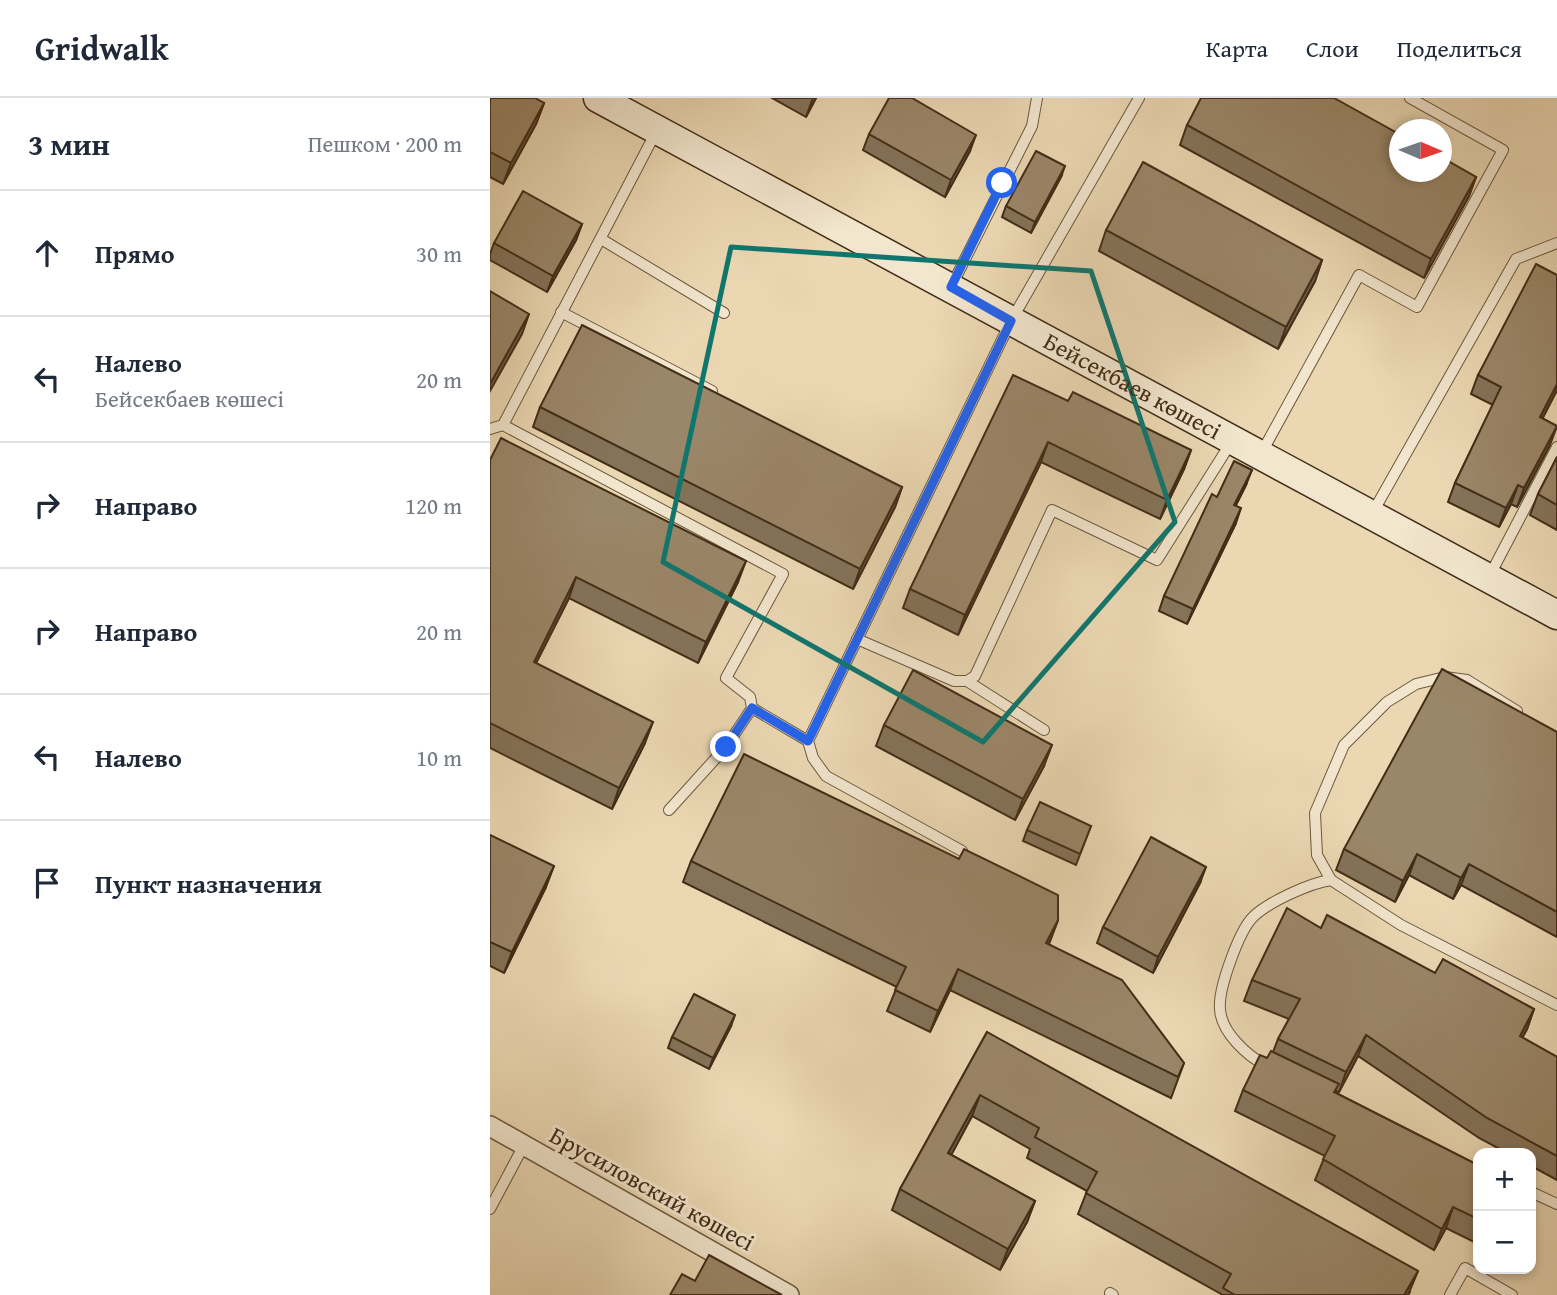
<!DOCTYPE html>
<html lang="ru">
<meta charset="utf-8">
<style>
body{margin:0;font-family:"Gentium Book Plus",serif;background:#f2f2f3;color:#1f2937}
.controls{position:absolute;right:21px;bottom:21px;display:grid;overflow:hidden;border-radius:14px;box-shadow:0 4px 10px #0003}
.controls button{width:63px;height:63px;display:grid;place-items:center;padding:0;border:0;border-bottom:2px solid #e0e1e3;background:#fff;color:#1f2937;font:35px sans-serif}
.compass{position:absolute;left:899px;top:21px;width:63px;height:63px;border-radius:50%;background:#fff;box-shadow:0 4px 10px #0003;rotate:92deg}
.stop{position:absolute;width:21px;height:21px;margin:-16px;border:5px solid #2563eb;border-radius:50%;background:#fff}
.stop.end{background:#2563eb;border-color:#fff;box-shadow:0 2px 7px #0008}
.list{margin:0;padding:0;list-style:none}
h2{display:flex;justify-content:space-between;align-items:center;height:91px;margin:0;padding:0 28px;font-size:30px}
h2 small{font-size:23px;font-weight:400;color:#747a83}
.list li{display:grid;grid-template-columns:46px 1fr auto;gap:21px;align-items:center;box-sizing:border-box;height:126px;padding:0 28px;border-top:2px solid #e0e1e3}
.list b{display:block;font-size:26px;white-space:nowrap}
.list p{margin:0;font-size:23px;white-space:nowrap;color:#747a83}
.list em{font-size:23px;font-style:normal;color:#747a83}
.icon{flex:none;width:38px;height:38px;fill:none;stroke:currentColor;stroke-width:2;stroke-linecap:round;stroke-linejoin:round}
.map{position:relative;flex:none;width:1067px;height:1197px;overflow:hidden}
header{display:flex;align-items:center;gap:42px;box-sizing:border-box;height:98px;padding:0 35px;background:#fff;border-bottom:2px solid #e0e1e3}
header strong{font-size:33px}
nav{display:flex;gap:38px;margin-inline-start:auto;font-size:24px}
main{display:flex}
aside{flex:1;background:#fff}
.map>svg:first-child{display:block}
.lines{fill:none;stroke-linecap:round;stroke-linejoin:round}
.lane-casing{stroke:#6c583e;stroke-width:12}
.street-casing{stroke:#6c583e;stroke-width:22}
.secondary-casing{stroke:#422d17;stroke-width:31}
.lane{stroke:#f2e6ce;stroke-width:10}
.street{stroke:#f2e6ce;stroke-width:19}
.secondary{stroke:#f2e6ce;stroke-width:28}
.wall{fill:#847359;stroke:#422d17;stroke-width:2}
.shaded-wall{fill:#6c5e49;stroke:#422d17;stroke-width:2}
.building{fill:#9a8668;stroke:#422d17;stroke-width:2}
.route{stroke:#2563eb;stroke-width:9}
.marked{fill:none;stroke:#0f766e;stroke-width:5;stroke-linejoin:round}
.labels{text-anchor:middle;stroke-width:6;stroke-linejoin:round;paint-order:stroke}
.street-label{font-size:24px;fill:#422d17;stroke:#f2e6ce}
</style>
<header>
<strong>Gridwalk</strong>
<nav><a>Карта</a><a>Слои</a><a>Поделиться</a></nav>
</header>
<main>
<aside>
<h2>3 мин<small>Пешком · 200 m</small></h2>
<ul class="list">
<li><svg class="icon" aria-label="ahead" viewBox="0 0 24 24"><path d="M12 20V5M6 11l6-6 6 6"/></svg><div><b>Прямо</b></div><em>30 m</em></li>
<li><svg class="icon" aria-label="left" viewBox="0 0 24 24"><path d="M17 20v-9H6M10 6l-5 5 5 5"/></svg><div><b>Налево</b><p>Бейсекбаев көшесі</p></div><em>20 m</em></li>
<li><svg class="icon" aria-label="right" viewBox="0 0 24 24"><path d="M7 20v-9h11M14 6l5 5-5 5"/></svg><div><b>Направо</b></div><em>120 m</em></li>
<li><svg class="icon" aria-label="right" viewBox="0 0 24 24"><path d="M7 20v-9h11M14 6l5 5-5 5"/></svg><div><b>Направо</b></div><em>20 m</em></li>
<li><svg class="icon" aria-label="left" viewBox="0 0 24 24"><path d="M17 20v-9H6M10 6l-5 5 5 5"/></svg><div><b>Налево</b></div><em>10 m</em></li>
<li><svg class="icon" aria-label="arrive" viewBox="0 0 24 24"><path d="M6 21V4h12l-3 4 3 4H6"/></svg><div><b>Пункт назначения</b></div></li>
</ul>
</aside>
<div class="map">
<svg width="1067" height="1197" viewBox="0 0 1067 1197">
<rect width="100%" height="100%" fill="#ebd8b3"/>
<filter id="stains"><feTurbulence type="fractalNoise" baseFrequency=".00286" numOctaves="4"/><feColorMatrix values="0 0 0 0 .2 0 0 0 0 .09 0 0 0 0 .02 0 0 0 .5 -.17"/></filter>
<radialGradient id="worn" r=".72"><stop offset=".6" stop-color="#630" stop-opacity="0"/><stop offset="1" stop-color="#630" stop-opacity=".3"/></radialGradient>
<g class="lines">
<g class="lane-casing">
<g id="lane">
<path d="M111 141 234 215"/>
<path d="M461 189 542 28 547 0"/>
<path d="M71 214 222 293"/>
<path d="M13 327 293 476 236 580 260 599 262 610 236 649 179 712"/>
<path d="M0 331 13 327 167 32"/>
<path d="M772 354 869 177 927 209 1013 52 920 0"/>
<path d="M883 414 1026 161 1067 145"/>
<path d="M1000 477 1067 349"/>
<path d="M367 541 464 583H477L485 578 562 412 667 462 742 343"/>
<path d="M477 583 554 632"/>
<path d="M262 610 318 643"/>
<path d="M472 753 336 678 323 660 318 643 521 223 649 0"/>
<path d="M841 782 827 757 825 715 854 647 897 604 926 586 955 579 977 582 1027 613"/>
<path d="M777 968C757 958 731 934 730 911 728 891 749 833 763 819 778 804 820 785 841 782L911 827 1067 907"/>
<path d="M1041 1094 1067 1106"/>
<path d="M0 1111 34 1047"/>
<path d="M620 1195 623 1197"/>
<path d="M960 1197 975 1170 1022 1197"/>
</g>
</g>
<g class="street-casing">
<path id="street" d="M0 1028 299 1197"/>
</g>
<g class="secondary-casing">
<g id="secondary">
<path id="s1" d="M108 0 1067 517"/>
</g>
</g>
<use href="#lane" class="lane"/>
<use href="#street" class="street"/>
<use href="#secondary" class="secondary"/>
</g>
<g class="wall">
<path d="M0 0 54 5 46 26 13 86 0 79Z"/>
<path d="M282 0H326L316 19Z"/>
<path d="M697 27 986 79 979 98 934 180 690 47Z"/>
<path d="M379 36 480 53 455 99 373 52Z"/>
<path d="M571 79 541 135 512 119 516 108Z"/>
<path d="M92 126 86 142 57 194 0 162V156L4 145Z"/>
<path d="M616 132 832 162 825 183 788 251 609 153Z"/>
<path d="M988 277 1067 292 1052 321 1060 347 1027 409 1021 406 1009 429 958 404 965 385 1003 307 981 296Z"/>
<path d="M578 303 701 352 694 371 670 421 551 364 468 537 413 510 420 491Z"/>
<path d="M50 309 412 389 405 409 363 491 43 329Z"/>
<path d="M1067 359V432L1040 417 1048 396Z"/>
<path d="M0 362 248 484 208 565 79 500 46 565 155 645 122 711 0 650Z"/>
<path d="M756 387 746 407V425L697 526 669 513 674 498 727 399Z"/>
<path d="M394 627 554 668 525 722 386 648Z"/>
<path d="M1067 634V839L971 787 963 801 919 777 905 804 846 772 854 751Z"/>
<path d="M601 728 586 767 533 743 537 732Z"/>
<path d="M0 737 56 789 14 875 0 868Z"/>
<path d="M201 763 568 822 559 846 694 965 681 1000 460 892 440 934 397 913 407 889 193 784Z"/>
<path d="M710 785 663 875 607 845 613 829Z"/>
<path d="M831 830 945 875 1044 911 1037 931 1032 940 1067 959V1082L1041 1068V1055H1017L989 1040 868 958 849 994 846 993V995L988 1067V1146L956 1130 944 1152 825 1082 835 1058 745 1013 753 992 783 954 788 941 799 921 754 903 762 882Z"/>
<path d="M241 928 219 971 178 950 182 939Z"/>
<path d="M497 934 920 1194 918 1197H731V1196L588 1116 597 1093 537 1060 540 1051 482 1018 461 1057 545 1103 537 1124 510 1172 402 1112 410 1091Z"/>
</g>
<g class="shaded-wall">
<path d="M323 0H326L316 19Z"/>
<path d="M54 5 46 26 13 86 21 65Z"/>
<path d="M486 37 480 53 455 99 461 82Z"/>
<path d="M575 68 571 79 541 135 545 124Z"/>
<path d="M986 79 979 98 934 180 941 161Z"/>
<path d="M92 126 86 142 57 194 63 178Z"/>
<path d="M832 162 825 183 788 251 796 229Z"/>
<path d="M39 216 32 236 0 293V286Z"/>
<path d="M1067 286V292L1043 339 1050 319Z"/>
<path d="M1067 328 1060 347 1027 409 1034 390Z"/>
<path d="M558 344 551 364 468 537 475 517Z"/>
<path d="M701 352 694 371 670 421 677 402Z"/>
<path d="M762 372 756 387 739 421 744 407Z"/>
<path d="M1028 387 1021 406 1009 429 1016 410Z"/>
<path d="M412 389 405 409 363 491 370 471Z"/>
<path d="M751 410 746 425 697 526 703 511Z"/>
<path d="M256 463 248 484 208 565 216 544Z"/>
<path d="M86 479 79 500 36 585 44 564Z"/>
<path d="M163 624 155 645 122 711 129 690Z"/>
<path d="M562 647 554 668 525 722 533 701Z"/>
<path d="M927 756 919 777 905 804 913 783Z"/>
<path d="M979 766 971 787 963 801 971 780Z"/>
<path d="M64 768 56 789 14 875 22 854Z"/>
<path d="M716 769 710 785 663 875 668 859Z"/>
<path d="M568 822 560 843 549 866 556 845Z"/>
<path d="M468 871 460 892 440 934 448 913Z"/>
<path d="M1044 911 1037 931 1022 959 1030 938Z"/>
<path d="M245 917 241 928 219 971 223 960Z"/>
<path d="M876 937 868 958 849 994 856 974Z"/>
<path d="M490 997 482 1018 451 1076 458 1055Z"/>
<path d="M545 1103 537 1124 510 1172 518 1151Z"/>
<path d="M963 1109 956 1130 944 1152 952 1131Z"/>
<path d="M928 1173 918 1197H914Z"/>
</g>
<g class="building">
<path d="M0 0H45L54 5 21 65 0 54Z"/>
<path d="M399 0H422L486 37 461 82 379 36Z"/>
<path d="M711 0H844L909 36V74H951V59L986 79 941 161 697 27Z"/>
<path d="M546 53 575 68 545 124 516 108Z"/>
<path d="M653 64 832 162 796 229 616 132Z"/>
<path d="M33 93 92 126 63 178 4 145Z"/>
<path d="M1046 166 1067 177V286L1050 319 1067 328 1034 390 1028 387 1016 410 965 385 1011 289 988 277Z"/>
<path d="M0 193 39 216 0 286Z"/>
<path d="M92 227 412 389 370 471 50 309Z"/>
<path d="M523 277 578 303 583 294 701 352 677 402 558 344 475 517 420 491Z"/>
<path d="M11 340 256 463 216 544 86 479 44 564 163 624 129 690 0 625V362Z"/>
<path d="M1067 359V407L1048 396Z"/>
<path d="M744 363 762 372 744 407 751 410 703 511 674 498 722 396 727 399Z"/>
<path d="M952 571 1067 634V814L979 766 971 780 927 756 913 783 854 751Z"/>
<path d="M423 572 562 647 533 701 394 627Z"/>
<path d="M254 656 469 761 474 751 568 797V822L556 845 632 882 694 965 688 979 468 871 448 913 405 892 416 869 201 763Z"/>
<path d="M550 704 601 728 590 756 537 732Z"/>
<path d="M0 737 64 768 22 854 0 844Z"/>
<path d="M661 739 716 769 668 859 613 829Z"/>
<path d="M797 810 831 830 837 817 945 875 953 861 1044 911 1030 938 1067 959V1058L997 1020 876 937 856 974 788 941 810 901 762 882Z"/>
<path d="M204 896 245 917 223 960 182 939Z"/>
<path d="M497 934 928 1173 914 1197H745L733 1190 741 1176 596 1095 607 1074 545 1039 549 1030 490 997 458 1055 545 1103 518 1151 410 1091Z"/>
<path d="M781 953 849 986 844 994 988 1067V1121L963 1109 952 1131 833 1061 845 1038 753 992 770 957 777 960Z"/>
<path d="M219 1157 292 1197H180L192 1176 205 1183Z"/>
</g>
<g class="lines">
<path class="route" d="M236 649 262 610 318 643 521 223 461 189 512 85"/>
</g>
<path class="marked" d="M241 149 601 173 685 424 493 644 173 464Z"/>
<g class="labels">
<g class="street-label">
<text dy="8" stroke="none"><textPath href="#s1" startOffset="607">Бейсекбаев көшесі</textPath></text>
<text transform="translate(162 1091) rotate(29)" y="8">Брусиловский көшесі</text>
</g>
</g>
<rect width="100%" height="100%" filter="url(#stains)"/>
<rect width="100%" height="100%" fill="url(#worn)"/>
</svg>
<div class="controls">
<button>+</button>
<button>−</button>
</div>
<svg class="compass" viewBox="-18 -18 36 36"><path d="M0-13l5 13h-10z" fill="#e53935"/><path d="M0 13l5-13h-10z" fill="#747a83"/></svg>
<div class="stop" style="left:512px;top:85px"></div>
<div class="stop end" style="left:236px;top:649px"></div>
</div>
</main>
